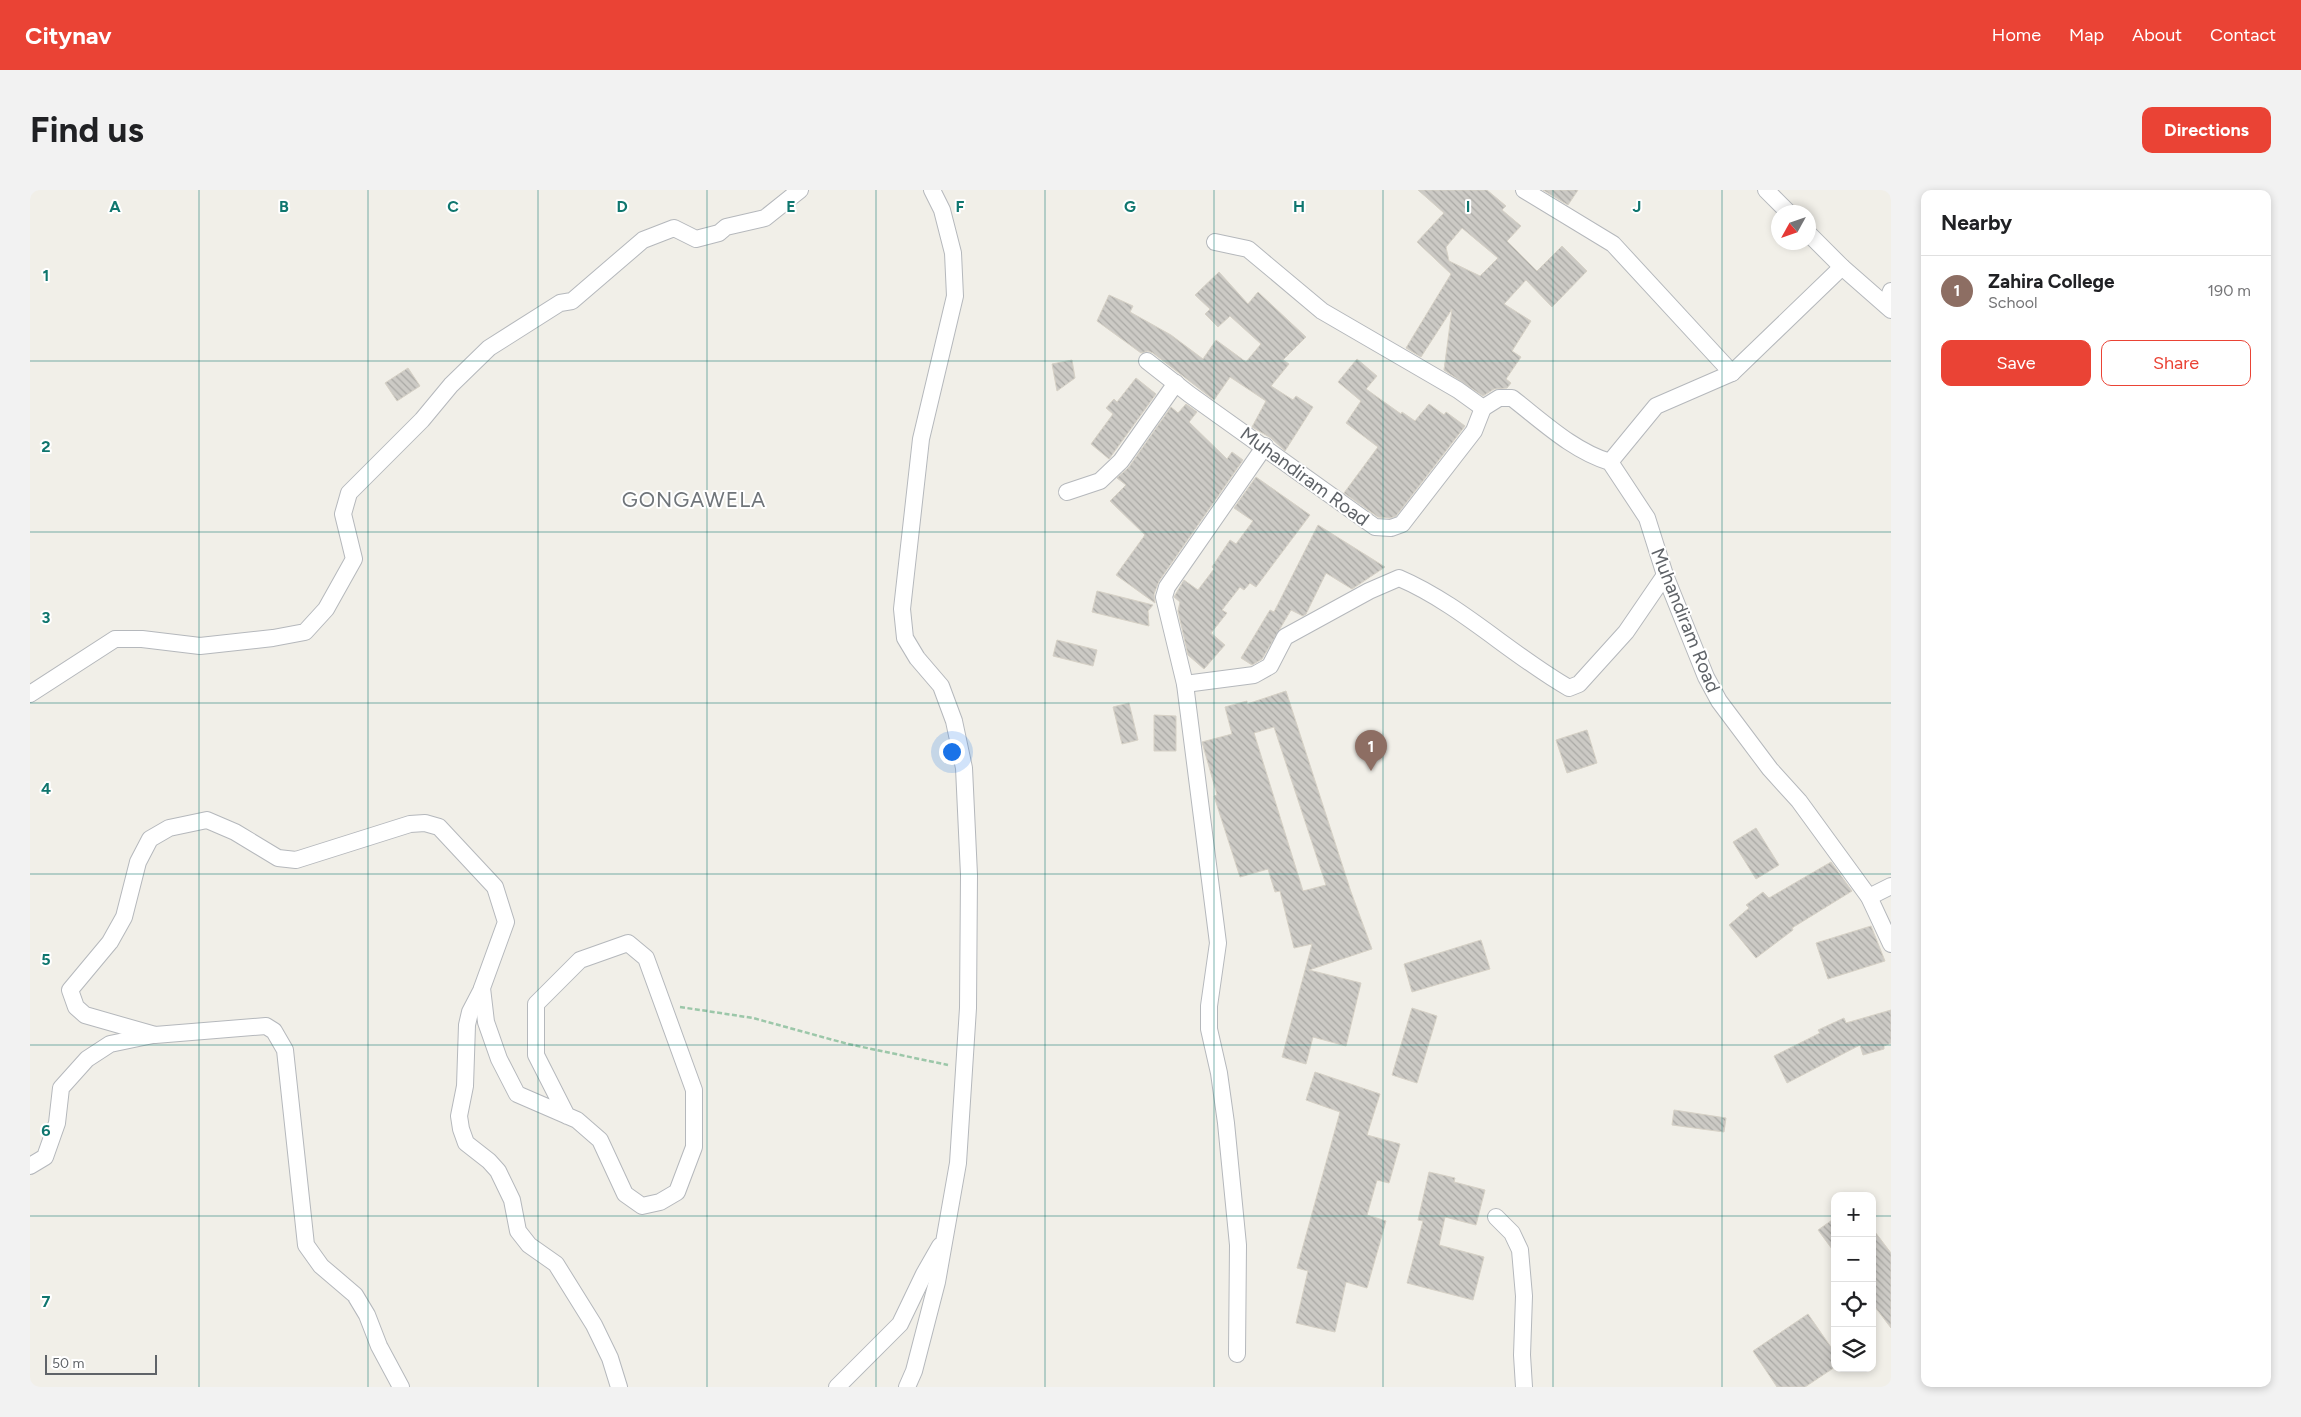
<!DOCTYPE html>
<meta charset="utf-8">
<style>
body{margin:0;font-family:Figtree,sans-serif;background:#f2f2f2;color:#202124}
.controls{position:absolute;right:15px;bottom:15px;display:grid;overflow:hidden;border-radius:10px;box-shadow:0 2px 8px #0003}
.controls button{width:45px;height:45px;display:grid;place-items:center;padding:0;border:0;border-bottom:1px solid #e0e0e0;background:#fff;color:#202124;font:25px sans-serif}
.compass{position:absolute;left:1741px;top:15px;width:45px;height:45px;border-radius:50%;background:#fff;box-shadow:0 2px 8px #0003;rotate:230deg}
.scale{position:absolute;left:15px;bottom:12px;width:112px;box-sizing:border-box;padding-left:5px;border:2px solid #5f6368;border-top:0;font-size:14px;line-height:18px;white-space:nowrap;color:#5f6368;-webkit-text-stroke:4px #fff;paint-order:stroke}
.you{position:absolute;left:921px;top:561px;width:18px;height:18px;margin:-12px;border:4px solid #fff;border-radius:50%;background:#1a73e8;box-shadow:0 0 0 8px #1a73e833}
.badge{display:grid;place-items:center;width:32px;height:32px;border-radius:50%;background:#ea4335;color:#fff;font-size:16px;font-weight:700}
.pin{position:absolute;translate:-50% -41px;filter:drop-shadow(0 1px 2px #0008)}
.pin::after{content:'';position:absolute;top:26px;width:18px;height:15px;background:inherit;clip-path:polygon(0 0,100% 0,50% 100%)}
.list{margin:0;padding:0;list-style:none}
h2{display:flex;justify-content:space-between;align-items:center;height:65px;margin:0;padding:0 20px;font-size:21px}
h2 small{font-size:16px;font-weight:400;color:#757577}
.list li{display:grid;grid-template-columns:32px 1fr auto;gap:15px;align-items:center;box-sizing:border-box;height:70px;padding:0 20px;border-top:1px solid #e0e0e0}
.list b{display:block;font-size:19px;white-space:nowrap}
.list p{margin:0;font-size:16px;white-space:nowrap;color:#757577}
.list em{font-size:16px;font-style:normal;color:#757577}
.actions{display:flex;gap:10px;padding:15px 20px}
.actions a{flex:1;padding:11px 0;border:1px solid #ea4335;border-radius:10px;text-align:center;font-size:18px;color:#ea4335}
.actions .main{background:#ea4335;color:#fff}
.icon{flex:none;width:28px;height:28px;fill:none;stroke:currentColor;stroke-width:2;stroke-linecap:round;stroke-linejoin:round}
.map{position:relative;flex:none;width:1861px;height:1197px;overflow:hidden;border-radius:10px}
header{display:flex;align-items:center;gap:30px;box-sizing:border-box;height:70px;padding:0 25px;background:#ea4335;color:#fff}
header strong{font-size:24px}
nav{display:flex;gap:28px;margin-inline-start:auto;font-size:18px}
.intro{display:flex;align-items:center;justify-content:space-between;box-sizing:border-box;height:120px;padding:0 30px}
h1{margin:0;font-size:35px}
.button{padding:12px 22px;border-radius:10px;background:#ea4335;color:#fff;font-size:18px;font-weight:700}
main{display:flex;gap:30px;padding:0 30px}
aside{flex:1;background:#fff;border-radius:10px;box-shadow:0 2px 8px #0003}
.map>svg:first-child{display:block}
.building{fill:url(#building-back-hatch);stroke:#d6d1c6;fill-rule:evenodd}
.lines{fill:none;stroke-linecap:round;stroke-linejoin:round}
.street-casing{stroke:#b5b8bc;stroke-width:18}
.path{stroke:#9cc7a9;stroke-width:2.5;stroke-dasharray:5 2.5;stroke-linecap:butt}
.street{stroke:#fff;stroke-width:16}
.grid{fill:none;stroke:#0f766e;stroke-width:1;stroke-opacity:0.55}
.labels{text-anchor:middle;stroke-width:4;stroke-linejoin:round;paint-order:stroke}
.street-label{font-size:19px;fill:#5f6368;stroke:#fff}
.quarter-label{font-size:21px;letter-spacing:1px;fill:#70757a;stroke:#fff}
.grid-label{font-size:16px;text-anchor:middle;font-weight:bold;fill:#0f766e;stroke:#fff;stroke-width:4;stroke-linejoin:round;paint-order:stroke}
</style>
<header>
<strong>Citynav</strong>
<nav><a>Home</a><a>Map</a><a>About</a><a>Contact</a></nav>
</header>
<div class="intro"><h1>Find us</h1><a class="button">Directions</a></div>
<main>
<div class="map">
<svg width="1861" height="1197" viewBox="0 0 1861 1197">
<defs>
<pattern id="building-back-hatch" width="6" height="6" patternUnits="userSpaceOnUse" patternTransform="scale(1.25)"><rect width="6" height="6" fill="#cccac5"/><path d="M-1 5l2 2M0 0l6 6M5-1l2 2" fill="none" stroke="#a9a8a4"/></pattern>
</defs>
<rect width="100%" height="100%" fill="#f1efe8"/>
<g class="building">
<path d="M1388 0H1457L1476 16 1472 20 1491 36 1477 51 1507 81 1532 56 1557 81 1522 117 1496 90 1474 114 1501 131 1482 161 1491 167 1476 189 1481 193 1477 198 1464 199 1453 206 1414 180 1422 119 1391 167 1376 158 1421 84 1387 52 1414 23ZM1432 38 1468 68 1450 86 1419 71 1416 57Z"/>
<path d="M1513 0H1548L1538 15Z"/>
<path d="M1189 82 1218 114 1228 102 1276 147 1253 170 1259 174 1241 196 1263 210 1266 206 1283 217 1255 261 1241 248 1222 237 1236 211 1200 187 1184 210 1123 163 1118 161 1111 163 1067 131 1079 105 1103 116 1100 122 1141 145 1173 169 1186 150 1216 172 1231 154 1200 126 1188 137 1175 124 1180 119 1165 105Z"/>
<path d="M1327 169 1347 186 1336 199 1371 224 1372 222 1385 231 1399 214 1414 225 1416 222 1435 236 1366 326 1360 328 1348 327 1314 303 1348 257 1316 233 1331 211 1308 192Z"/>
<path d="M1042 170 1045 188 1027 201 1022 174Z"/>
<path d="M378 178 390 196 367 211 355 193Z"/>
<path d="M1106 188 1126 204 1079 269 1061 254 1083 224 1076 218 1084 209 1087 212Z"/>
<path d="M1156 214 1167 222 1159 232 1197 269 1202 262 1213 270 1129 391 1124 404 1125 413 1086 385 1115 345 1080 311 1096 295 1087 288 1099 277 1141 217 1148 223Z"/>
<path d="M1226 287 1280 325 1226 397 1220 393 1214 400 1210 397 1192 420 1197 423 1181 443 1195 455 1174 479 1158 465 1148 421 1150 412 1144 407 1154 390 1168 400 1184 379 1182 377 1200 350 1206 354 1223 331 1204 318Z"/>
<path d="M1288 335 1355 377 1322 399 1296 383 1276 424 1273 426 1261 420 1232 469 1222 475 1211 468 1240 420 1244 422Z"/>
<path d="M1067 401 1123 415 1118 421 1119 436 1062 422Z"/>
<path d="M1027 450 1067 460 1063 476 1023 466Z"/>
<path d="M1256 501 1321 702 1342 759 1279 780 1331 793 1316 856 1283 847 1276 874 1252 867 1282 754 1264 758 1250 701 1245 702 1238 679 1210 687 1184 606 1187 605 1172 552 1202 544 1195 517 1217 511V514ZM1244 537 1296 695 1273 701 1224 543Z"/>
<path d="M1099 513 1108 550 1092 554 1083 517Z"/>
<path d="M1124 525 1146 526V561H1124Z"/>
<path d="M1557 540 1567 573 1537 583 1526 550Z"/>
<path d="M1726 638 1749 675 1726 689 1703 652Z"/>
<path d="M1801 672 1822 701 1762 738 1763 740 1726 768 1699 735 1719 718 1716 715 1733 702 1739 708Z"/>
<path d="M1841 736 1855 771 1798 789 1786 753Z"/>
<path d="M1451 750 1460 779 1382 802 1374 774Z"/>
<path d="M1382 818 1407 826 1387 893 1362 885Z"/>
<path d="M1861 820V853L1854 856V859L1833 865 1830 855 1757 893 1744 866 1790 843 1788 840 1814 828 1816 833Z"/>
<path d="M1285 882 1350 904 1337 945 1370 954 1359 993 1347 990 1337 1025 1356 1031 1337 1098 1316 1092 1305 1142 1266 1133 1278 1081 1267 1078 1310 922 1276 910Z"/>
<path d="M1644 920 1696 928 1694 942 1642 935Z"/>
<path d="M1399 982 1425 988 1424 992 1455 1000 1446 1035 1415 1027 1409 1055 1454 1067 1443 1110 1377 1093 1393 1031 1388 1030Z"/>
<path d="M1805 1028V1063L1788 1040Z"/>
<path d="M1842 1038 1861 1063V1138L1842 1113Z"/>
<path d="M1778 1124 1805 1163V1177L1775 1197H1747L1723 1161Z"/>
</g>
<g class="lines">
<g class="street-casing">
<g id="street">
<path d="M1494 0 1583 54 1702 183"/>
<path d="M1736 0 1758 22"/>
<path d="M1778 43 1812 77 1861 120"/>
<path d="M1185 52 1218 59 1292 121 1428 200 1453 218 1469 208H1482C1512 231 1543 261 1580 272L1617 328 1635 385 1676 487 1689 511 1740 579 1769 611 1839 707 1861 754"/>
<path d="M1856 115 1861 101"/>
<path d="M1117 171 1159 204 1345 337 1361 338 1372 334 1444 241 1453 218"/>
<path d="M1580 272 1626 216 1702 183 1812 77"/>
<path d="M1037 302 1070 291 1091 271 1146 193"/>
<path d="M1155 494 1224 485 1240 476 1255 447 1339 401 1369 388C1430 414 1481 465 1539 498L1549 494 1596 442 1635 385"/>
<path d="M0 504 85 449H112L170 456 243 448 275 442 296 419 324 369 313 324 319 303 392 230 421 195 459 158 530 113 542 111 613 50 644 38 666 49 689 43 696 37 735 28 770 0"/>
<path d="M1839 707 1861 696"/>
<path d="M452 799 440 822 437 835 435 896 429 926 431 939 436 953 459 971 468 981 482 1010 488 1041 499 1055 526 1074 564 1135 580 1168 589 1197"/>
<path d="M0 976 15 967 27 933 31 898 57 869 80 854 123 845"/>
<path d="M1466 1027 1482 1043 1490 1060 1494 1106 1492 1165 1494 1197"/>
<path d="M1207 1164 1208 1055 1196 933 1189 883 1179 839V816L1188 753 1155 494 1134 407 1137 397 1235 256"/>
<path d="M371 1197 349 1156 337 1125 325 1105 291 1076 276 1055 255 860 244 841 236 836 125 845 55 825 46 817 40 800 80 752 94 727 108 672 120 649 139 638 177 630 205 642 248 668 266 670 380 634 395 633 409 637 465 697 476 732 452 798 456 832 469 869 487 904 547 930 570 950 595 1004 612 1016 630 1012 647 1002 664 957V900L616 768 598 753 550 770 506 814V865L537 926"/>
<path d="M807 1197 870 1134 894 1084 910 1056"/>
<path d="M877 1197 884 1181 907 1092 928 973 938 818 939 685 934 578 924 531 911 496 887 468 875 448 872 419 891 249 925 106 923 63 912 20 902 0"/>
</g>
</g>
<path class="path" d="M650 817 723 828 818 854 918 875"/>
<use href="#street" class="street"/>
</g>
<path class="grid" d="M169 0V1197M338 0V1197M508 0V1197M677 0V1197M846 0V1197M1015 0V1197M1184 0V1197M1353 0V1197M1523 0V1197M1692 0V1197M0 171H1861M0 342H1861M0 513H1861M0 684H1861M0 855H1861M0 1026H1805M1842 1026H1861"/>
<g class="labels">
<g class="street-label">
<text transform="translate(1275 286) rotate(36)" y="7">Muhandiram Road</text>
<text transform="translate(1656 430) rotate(68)" y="7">Muhandiram Road</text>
</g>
<g class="quarter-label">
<text x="664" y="317">GONGAWELA</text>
</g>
</g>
<g class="grid-label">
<text x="85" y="22">A</text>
<text x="254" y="22">B</text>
<text x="423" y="22">C</text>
<text x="592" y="22">D</text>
<text x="761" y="22">E</text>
<text x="930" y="22">F</text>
<text x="1100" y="22">G</text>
<text x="1269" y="22">H</text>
<text x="1438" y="22">I</text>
<text x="1607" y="22">J</text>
<text x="16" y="91">1</text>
<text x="16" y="262">2</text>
<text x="16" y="433">3</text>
<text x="16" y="604">4</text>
<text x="16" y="775">5</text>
<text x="16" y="946">6</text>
<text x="16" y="1117">7</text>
</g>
</svg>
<div class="controls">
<button>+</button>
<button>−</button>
<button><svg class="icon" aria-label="locate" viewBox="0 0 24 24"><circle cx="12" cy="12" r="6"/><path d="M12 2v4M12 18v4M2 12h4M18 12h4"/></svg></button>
<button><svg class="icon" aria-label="layers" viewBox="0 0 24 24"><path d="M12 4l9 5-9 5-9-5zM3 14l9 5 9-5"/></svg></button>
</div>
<svg class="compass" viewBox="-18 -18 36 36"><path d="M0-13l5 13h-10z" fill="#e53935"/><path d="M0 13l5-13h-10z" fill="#757577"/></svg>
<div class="scale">50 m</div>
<div class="you"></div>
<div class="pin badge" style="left:1341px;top:581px;background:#8d6e63">1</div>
</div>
<aside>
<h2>Nearby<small></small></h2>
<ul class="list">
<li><span class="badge" style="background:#8d6e63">1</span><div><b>Zahira College</b><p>School</p></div><em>190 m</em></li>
</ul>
<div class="actions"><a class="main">Save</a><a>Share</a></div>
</aside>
</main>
